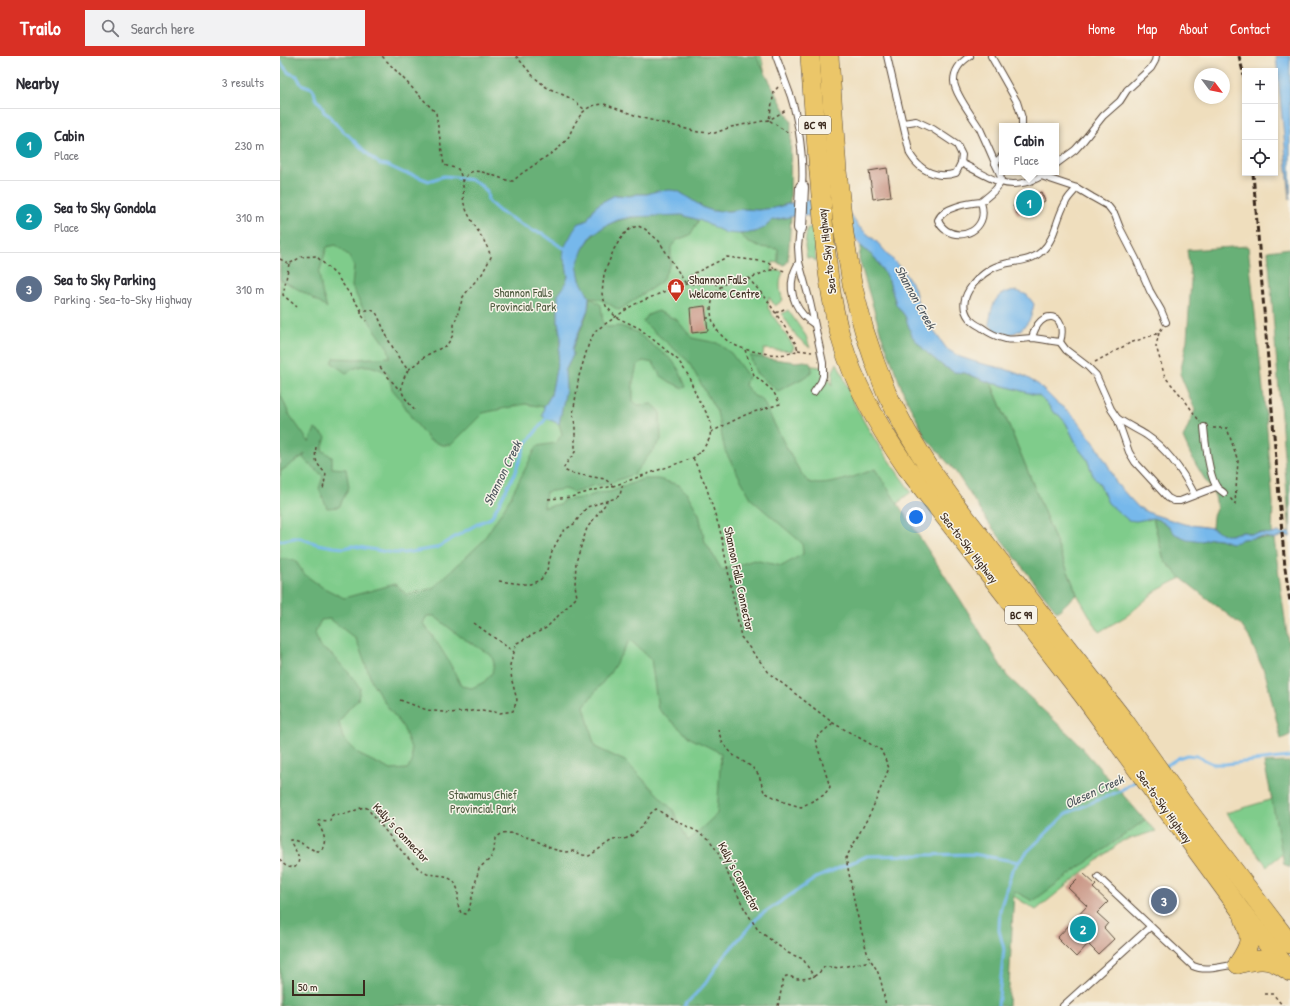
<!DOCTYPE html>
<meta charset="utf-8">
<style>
body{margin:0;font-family:"Patrick Hand",sans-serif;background:#f2f2f3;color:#2b2b33}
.controls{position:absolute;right:12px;top:12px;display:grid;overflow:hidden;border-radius:0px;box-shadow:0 2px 6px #0003}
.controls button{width:36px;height:36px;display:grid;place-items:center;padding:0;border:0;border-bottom:1px solid #e1e1e2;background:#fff;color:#2b2b33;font:20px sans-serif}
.compass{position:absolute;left:914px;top:12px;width:36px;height:36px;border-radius:50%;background:#fff;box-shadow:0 2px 6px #0003;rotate:122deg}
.scale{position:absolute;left:12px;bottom:10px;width:73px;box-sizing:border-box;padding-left:4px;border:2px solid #3b2a1e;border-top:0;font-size:11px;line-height:14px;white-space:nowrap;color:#3b2a1e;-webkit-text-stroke:3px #f7f3e8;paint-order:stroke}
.you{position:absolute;left:636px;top:461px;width:14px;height:14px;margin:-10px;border:3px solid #fff;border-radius:50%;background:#1a73e8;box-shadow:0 0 0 6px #1a73e833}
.badge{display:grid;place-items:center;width:26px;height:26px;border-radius:50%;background:#d93025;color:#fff;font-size:13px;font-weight:700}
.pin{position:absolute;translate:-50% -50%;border:2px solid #fff;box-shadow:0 1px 4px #0006}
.popup{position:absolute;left:719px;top:67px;width:60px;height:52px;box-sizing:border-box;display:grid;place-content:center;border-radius:0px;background:#fff;filter:drop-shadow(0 1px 3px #0005);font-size:13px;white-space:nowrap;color:#7c7c81}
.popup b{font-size:15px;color:#2b2b33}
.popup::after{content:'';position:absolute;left:50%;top:100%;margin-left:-8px;border:8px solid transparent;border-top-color:#fff}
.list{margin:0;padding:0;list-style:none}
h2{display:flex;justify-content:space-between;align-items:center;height:52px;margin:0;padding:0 16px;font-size:17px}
h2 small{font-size:13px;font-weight:400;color:#7c7c81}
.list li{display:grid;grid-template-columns:26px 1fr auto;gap:12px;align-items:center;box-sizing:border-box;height:72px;padding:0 16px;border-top:1px solid #e1e1e2}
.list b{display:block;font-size:15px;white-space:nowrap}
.list p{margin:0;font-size:13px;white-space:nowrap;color:#7c7c81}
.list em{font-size:13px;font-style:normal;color:#7c7c81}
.icon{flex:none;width:22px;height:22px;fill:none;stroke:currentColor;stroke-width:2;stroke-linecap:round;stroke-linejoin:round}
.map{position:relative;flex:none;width:1010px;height:950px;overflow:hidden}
header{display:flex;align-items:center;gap:24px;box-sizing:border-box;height:56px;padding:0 20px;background:#d93025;color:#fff}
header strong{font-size:19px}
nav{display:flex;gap:22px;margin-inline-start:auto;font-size:14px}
.search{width:280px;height:36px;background:#f2f2f3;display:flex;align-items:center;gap:10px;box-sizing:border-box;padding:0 14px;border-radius:0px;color:#7c7c81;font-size:15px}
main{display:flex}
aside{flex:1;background:#fff}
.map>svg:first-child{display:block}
.green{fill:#7fcc8b;stroke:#5d7b54}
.forest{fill:#67b077;stroke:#516d4a;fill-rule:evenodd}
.water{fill:#76b8eb;stroke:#587184}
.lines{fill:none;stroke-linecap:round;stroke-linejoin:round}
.stream{stroke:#76b8eb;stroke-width:3}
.building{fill:#cb9988}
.service-casing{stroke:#564536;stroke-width:8}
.minor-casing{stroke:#564536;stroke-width:14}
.trunk-casing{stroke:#564536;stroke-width:20}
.path{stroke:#564536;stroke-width:1.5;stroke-dasharray:3 3;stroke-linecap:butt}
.service{stroke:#fff;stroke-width:6}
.minor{stroke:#fff;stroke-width:12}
.trunk{stroke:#ebc669;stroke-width:19}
.rail{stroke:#3b2a1e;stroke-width:3;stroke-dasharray:6 3;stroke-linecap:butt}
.labels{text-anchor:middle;stroke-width:3;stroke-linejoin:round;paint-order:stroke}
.shield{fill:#f7f3e8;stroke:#73665b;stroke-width:1}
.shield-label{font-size:11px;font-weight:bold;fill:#3b2a1e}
.street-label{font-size:12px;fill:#3b2a1e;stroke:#f7f3e8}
.poi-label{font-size:12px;fill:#3b2a1e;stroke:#f7f3e8;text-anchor:start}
.park-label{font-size:12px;fill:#4f5b3f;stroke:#f7f3e8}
.water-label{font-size:13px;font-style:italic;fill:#4d555c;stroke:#f7f3e8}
</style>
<header>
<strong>Trailo</strong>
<div class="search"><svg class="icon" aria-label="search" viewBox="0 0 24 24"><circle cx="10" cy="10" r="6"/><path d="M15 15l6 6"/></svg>Search here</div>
<nav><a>Home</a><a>Map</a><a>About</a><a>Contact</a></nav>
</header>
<main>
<aside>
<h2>Nearby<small>3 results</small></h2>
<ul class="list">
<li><span class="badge" style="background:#0f9aa8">1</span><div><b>Cabin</b><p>Place</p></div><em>230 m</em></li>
<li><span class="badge" style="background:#0f9aa8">2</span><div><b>Sea to Sky Gondola</b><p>Place</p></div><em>310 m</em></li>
<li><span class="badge" style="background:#5c6f8a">3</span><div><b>Sea to Sky Parking</b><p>Parking · Sea-to-Sky Highway</p></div><em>310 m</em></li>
</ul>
</aside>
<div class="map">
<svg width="1010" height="950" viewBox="0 0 1010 950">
<rect width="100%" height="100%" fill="#f7f3e8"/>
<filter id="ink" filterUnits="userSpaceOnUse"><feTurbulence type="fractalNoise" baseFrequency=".025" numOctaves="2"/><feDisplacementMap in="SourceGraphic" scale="8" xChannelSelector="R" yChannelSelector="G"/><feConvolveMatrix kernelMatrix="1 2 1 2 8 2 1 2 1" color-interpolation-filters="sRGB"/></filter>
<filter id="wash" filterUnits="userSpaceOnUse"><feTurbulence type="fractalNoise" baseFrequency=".012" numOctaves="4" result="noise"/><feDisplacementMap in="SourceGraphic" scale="16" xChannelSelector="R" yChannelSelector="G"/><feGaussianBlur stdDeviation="0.9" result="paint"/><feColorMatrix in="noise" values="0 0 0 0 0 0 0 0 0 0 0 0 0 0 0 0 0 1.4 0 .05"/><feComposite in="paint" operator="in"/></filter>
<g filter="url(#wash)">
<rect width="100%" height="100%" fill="#efdebd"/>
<g class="green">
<path d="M0 0H481L504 103 494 192 499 193 498 207 493 206 492 215 499 214 503 216C499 226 499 234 503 244L495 250 489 241 488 252 514 291 512 295 484 293 482 304 550 312 549 323 552 330 553 315 557 307C564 320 568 334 574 347 590 379 611 407 631 436L622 443 606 464 724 617 876 775 842 785 756 854 730 838 0 950Z"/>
<path d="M527 172H533L536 205 531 202H527L525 190Z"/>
<path d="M508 254 526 280 530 292 517 281 502 258Z"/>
<path d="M711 327 725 330 759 340 769 350 773 356 779 359 786 367 799 393 807 403 814 422 819 427 828 447 868 464 873 462 884 504 901 522 876 535 848 559 819 576 797 538 742 401Z"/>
<path d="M1010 738V792L987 810 946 757Z"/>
</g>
<g class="forest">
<path d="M0 0H476L511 65 510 147 494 152 478 154 464 153 449 155H433L424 152 398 135H377L367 138H357L350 140 335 139 322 146 315 151 307 164 303 166 283 202 286 208 288 221 283 232 278 239V266L281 282 278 303 271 339 264 351 245 348 203 357 171 389H162L149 384 131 361 121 344 112 333 108 317C90 309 84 306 66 317L52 307 54 302 76 303 110 301 108 292 91 268 72 231 74 210 68 199 56 189 47 191 39 217 42 236 47 252 28 239 0 223Z"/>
<path d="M402 159 419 164 410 179 397 184 391 191V207L381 226 339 254 322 244 310 241 321 249 323 267 327 271 341 270 356 276 392 304 399 314 406 331 403 332 390 326 380 319 373 307 363 305 357 309 353 326V345L358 349 372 348 380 355 381 384 354 418 328 428 311 430 300 435 294 436 285 433 266 436 264 451 281 448 283 444 304 442 318 437 330 436 363 423H378L399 429 406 436 419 458 425 486 442 514 474 504 502 510 523 498 522 487 472 444 445 395 437 356 408 305 363 266 368 259 378 255 397 264 412 282 437 287 451 297 468 320 465 329 474 340 482 343C488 355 520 422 529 426 543 433 580 419 595 413L680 543 727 620 795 684 865 764 753 845 734 835 728 950H0V503L15 504 24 518 42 531 64 542 115 528 127 539 153 532 202 486 228 446 257 390 276 387 282 378 279 368 286 333 285 315 293 299 292 293C297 281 312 252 309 241 308 238 305 235 304 233 301 227 297 216 297 209 297 202 303 193 307 187 328 156 369 160 402 159ZM147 560H154L181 581 211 599 214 607 212 617 204 626 192 632 181 630C171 607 158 587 143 567ZM50 563 76 583 92 626 107 650 123 671 131 692 132 707 127 713 111 714 80 699 63 682 59 667 69 652 78 644 80 632 69 617 52 599 39 590 35 577 41 564ZM350 584 371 603 378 653 410 682 441 697 437 758 408 785 393 754 345 705 315 691 304 650 330 617Z"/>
<path d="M511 161 508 204 506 208 503 209 498 207V193L479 191 467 186 460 178 475 176 484 172 493 164Z"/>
<path d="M581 190 596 203 609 225 616 248 625 260 632 280 646 296 663 310 674 316 685 317 711 327 742 401 797 538 777 556 708 466 675 415 646 382 624 338 601 278 579 203Z"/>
<path d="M968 190 986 362 993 447 992 478 980 477 971 478 964 476 957 477 951 479H945L932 472 933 460 937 451 935 440 912 402 903 382 915 354 900 318 907 284 911 224 907 194Z"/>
<path d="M1010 192V476L988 195Z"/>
<path d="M470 300 516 306 524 305 529 306 531 309 532 314 529 319 498 335 476 317Z"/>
<path d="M0 337 9 358 29 386 35 373 46 381 42 394 52 401V412L66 413 69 431 59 451 47 452 39 433 43 420C37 414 29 409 23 402L25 397 23 400 1 415 0 420Z"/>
<path d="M873 462 879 464 889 470 895 478 922 485 931 482 940 483 951 487 962 483 976 482 994 483 1010 600V679L1001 683 986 620 969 581 961 569 901 522 884 504Z"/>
<path d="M1010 706V812L1004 808 989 729 984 707Z"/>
</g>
<g class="water">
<path d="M996 0H1010V143Z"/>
<path d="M390 134 398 135 424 152 433 155H449L464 153 478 154 494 152 519 145 530 144 550 152 555 161 571 159 578 170 596 185 623 215 634 231 639 251 647 266 667 293 680 301 699 307 725 313 744 320 759 329 777 347 788 355 796 363 816 389 829 411 836 427 858 451 872 458 904 468 932 472 945 479H951L957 477 964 476 971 478 980 477 992 478 998 476 1002 478 1010 476V481L1002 480 994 483 985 481 962 483 958 486 951 487 940 483 931 482 922 485 907 483 895 478 889 470 879 464 873 462 856 465 848 464 828 447 819 427 814 422 807 403 799 393 786 367 779 359 773 356 769 350 759 340 725 330 711 327 685 317 674 316 663 310 646 296 632 280 625 260 616 248 609 225 596 203 581 190 573 180 557 169 552 171 536 161 521 159 493 164 484 172 475 176 460 178 446 177 419 164 402 159 351 161 338 164 325 170 312 179 303 193 297 209 300 224 309 241 308 253 292 293 293 299 285 315 286 333 279 368 262 360 264 351 271 339 278 303 281 282 278 266V239L283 232 288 221 286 208 283 202 284 192 297 168 303 166 307 164 315 151 322 146 335 139 350 140 357 138H367L377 135Z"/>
<path d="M737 235 747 239 754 248C753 253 752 258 750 263 740 280 722 284 709 268 711 257 712 242 724 237 728 235 733 236 737 235Z"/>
</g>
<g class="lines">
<g class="stream">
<path d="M0 6 9 17 17 20 21 28 32 32 34 35 36 44 41 48 44 56 50 60 52 64 65 77 68 79 92 102 100 108 107 109 124 117 136 120 149 125 164 120 176 121 191 124 200 129 207 135 208 145 219 155 253 175 262 177 281 191 288 193"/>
<path d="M0 485 14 482H20L37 488 54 491 64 492 73 490 113 497H124L156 492 199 467 211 462 235 417 246 388 268 360"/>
<path d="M884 711 898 702 907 699 916 700 934 708H945L1010 701"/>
<path d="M404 950 425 928 445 899 479 860 536 822 587 800 693 798 739 806"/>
<path d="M718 950 724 893 719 874 720 854 732 814 747 796 786 758 813 746 840 735 849 729 858 724"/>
</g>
</g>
<g id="blocks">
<g class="building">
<path d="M607 112 611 140 593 143 589 115Z"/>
<path d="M761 136 765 145 738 159 733 150Z"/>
<path d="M425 250 428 275 412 277 410 252Z"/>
<path d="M803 817 816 829 813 832 828 846 817 857 828 867 824 872 834 883 818 898 808 888 796 901 777 882 807 850 788 832Z"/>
</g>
</g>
</g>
<g filter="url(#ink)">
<use href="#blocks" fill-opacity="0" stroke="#564536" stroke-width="1"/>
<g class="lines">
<g class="service-casing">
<g id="service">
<path d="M496 0C501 14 506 27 511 41 519 66 524 104 522 131"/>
<path d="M607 0 630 98C633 103 637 108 641 111 651 119 664 121 676 117L681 107 682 99 677 89 653 73 636 65 623 67"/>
<path d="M690 0C681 6 674 13 674 25 674 37 693 61 700 73 705 84 710 95 715 107 717 113 723 120 720 127 717 134 707 141 701 146 703 153 704 159 701 165 693 183 665 183 658 164 663 151 689 147 701 146"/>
<path d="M711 0 737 46 742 62V70"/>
<path d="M681 107C692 112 708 122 720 126 736 131 754 126 767 116"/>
<path d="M715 107 722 100"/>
<path d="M776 108 795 94 804 84 823 60 840 45 847 34 871 12 875 5 876 0"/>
<path d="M761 120 797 132C793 137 788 141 786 146 776 162 776 182 762 195 748 209 727 203 711 213 696 222 675 243 689 262 692 266 697 269 701 271 709 277 717 281 726 283 735 285 744 282 753 282 762 283 771 285 780 286L786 294 807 310 816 319 831 353 837 362 849 396 855 406 888 442 894 445H900L936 431"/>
<path d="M797 132 812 141 828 150 835 159 840 172 856 203 870 235 881 254 886 266"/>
<path d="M520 172 518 191 519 206 530 246 543 307V320L541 326 534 336"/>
<path d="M519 206C517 210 514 215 513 220 508 239 518 258 534 268"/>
<path d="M752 282C760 250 789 257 780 286"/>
<path d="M837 362C846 368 856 373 866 379 887 393 903 416 915 439"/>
<path d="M924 371C925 384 929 421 937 431 938 433 942 435 944 437"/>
<path d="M818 821 913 910C926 916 943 910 957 908"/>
<path d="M783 950 870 871"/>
</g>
</g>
<g class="minor-casing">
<path id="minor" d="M520 172 522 131"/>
</g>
<g class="trunk-casing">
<g id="trunk">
<path d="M530 0C533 46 537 93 541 139 545 188 548 239 562 286 575 331 600 373 627 412L803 639 961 855 1010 916"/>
<path d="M549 0 557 115 564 178 572 228 584 274 595 307 607 338 627 376 650 413 678 452 845 666 901 745 1010 888"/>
<path d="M958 908C971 888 972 884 964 862"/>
<path d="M958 908C977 903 989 901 1006 913"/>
</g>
</g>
<g class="path">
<path d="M236 0 254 21 266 31 292 43 305 54"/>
<path d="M498 31 494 36 489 64 507 76H511"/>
<path d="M183 126C184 124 186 120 188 118 197 109 221 125 233 125L241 118 279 92 288 82 295 67 302 57 308 52 315 49 324 48 363 62 418 76 435 77 451 71 489 64 506 54"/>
<path d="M0 203 9 208 21 201 36 200 57 220 81 254H92L97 258 109 285 119 302 128 314 147 299 167 289 173 279 174 269 183 241 192 229 202 218 211 201C206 184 193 170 186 153 181 143 185 135 182 125 182 121 180 117 178 113L164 109 156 57 102 0"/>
<path d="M9 208 3 239 17 251"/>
<path d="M468 222 485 241 516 288 518 294C508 300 494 299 483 297 477 296 471 295 465 293 443 287 427 269 432 246 434 236 442 228 452 224 457 222 464 223 470 222 483 218 493 209 507 216"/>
<path d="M81 254V258L86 265"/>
<path d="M496 257 506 252"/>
<path d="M426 262H431"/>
<path d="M882 272 879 277 876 290 885 321 904 343 920 366"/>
<path d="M518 294 532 296"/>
<path d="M815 306 850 287 879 277"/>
<path d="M100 311C104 316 117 332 120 334"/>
<path d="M128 314C116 336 122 337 135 355"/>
<path d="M933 372H947L958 405 955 448 950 442"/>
<path d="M431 376 467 358 500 348 493 335 474 319 465 294"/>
<path d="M36 391C34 405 37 408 46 418L43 433"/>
<path d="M413 402 426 430 440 474 461 581 490 618 553 667 601 694 609 712 591 756 566 802 576 854 588 900 597 914 601 925 606 950"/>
<path d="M333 430 325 423 290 417 286 415 284 412 285 409 295 396V369L293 358 299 320 309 287 315 275 353 249 388 234 406 228 434 227 440 231"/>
<path d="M268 443 291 441 311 435 333 430 413 402 423 393 430 382 431 368 429 361 418 343 408 319 398 304 359 272 336 261 326 250 322 238 324 218 334 193 343 179 351 172 358 170 365 173 379 185 406 228 411 219 447 201 488 206 492 209 494 213"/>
<path d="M219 525 242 528H250L260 524 263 521 267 514 272 495 283 475 294 468 307 451 336 442 340 439 343 427"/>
<path d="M194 567 234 596"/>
<path d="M120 644 147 654 170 657 202 654 220 657 233 655 237 644 232 625 230 609 237 587 266 572 297 541 295 529 296 506 307 472 327 446"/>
<path d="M438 673 442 686 453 699 472 711 479 719 484 736 504 746 521 751 544 739 550 731 535 683 553 667"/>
<path d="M0 803C4 810 7 811 14 812 25 802 14 795 10 784 21 783 29 796 41 795 48 784 43 777 38 767L39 764 50 765 51 760 54 758C69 760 71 755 84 751L87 752 125 799 138 812 147 818 165 820 174 825 178 834V849L181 857 186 858 189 854 199 812 210 803 214 795 215 782 220 778 233 777 253 783 272 793 285 796 294 795 303 799 309 800 332 784 345 783 353 779 361 771 371 757 376 753 389 761 422 778 429 783 437 795 464 852 478 874 508 897 523 903 534 921"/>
<path d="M984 938H993L1003 950"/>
<path d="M498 950 503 925 506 920C511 920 515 923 519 923 530 923 538 920 544 911H553L558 912 590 905"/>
</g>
<use href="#service" class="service"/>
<use href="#minor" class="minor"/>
<use href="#trunk" class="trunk"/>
<g class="rail">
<path d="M959 0 965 24"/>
<path d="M973 117 997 416 1005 512 1010 546"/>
</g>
</g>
</g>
<defs>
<g id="shop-pin" transform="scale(0.9)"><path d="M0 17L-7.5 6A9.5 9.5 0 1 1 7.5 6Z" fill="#c8321e" stroke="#f7f3e8"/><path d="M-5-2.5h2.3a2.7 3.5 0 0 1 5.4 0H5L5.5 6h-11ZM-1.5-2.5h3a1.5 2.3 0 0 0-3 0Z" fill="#fff"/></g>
</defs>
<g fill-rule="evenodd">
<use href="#shop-pin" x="396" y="231"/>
</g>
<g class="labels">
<g class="shield">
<rect x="519" y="60" width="32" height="18" rx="3"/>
<rect x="725" y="550" width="32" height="18" rx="3"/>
</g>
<g class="shield-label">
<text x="535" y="73">BC 99</text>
<text x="741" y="563">BC 99</text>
</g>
<g class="street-label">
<text transform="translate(547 195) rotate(-97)" y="4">Sea-to-Sky Highway</text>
<text transform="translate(689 492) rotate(52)" y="4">Sea-to-Sky Highway</text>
<text transform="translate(459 523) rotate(78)" y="4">Shannon Falls Connector</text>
<text transform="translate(884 751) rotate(54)" y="4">Sea-to-Sky Highway</text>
<text transform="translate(121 777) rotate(47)" y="4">Kelly’s Connector</text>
<text transform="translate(459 821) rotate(62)" y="4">Kelly’s Connector</text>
</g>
<g class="poi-label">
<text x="409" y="228">Shannon Falls<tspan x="409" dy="14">Welcome Centre</tspan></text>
</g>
<g class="park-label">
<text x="243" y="241">Shannon Falls<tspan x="243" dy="14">Provincial Park</tspan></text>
<text x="203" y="743">Stawamus Chief<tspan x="203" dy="14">Provincial Park</tspan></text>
</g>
<g class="water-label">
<text transform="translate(636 241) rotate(61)" y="5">Shannon Creek</text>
<text transform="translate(222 417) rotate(-64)" y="5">Shannon Creek</text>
<text transform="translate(814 735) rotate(-25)" y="5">Olesen Creek</text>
</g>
</g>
</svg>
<div class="controls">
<button>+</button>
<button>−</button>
<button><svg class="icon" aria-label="locate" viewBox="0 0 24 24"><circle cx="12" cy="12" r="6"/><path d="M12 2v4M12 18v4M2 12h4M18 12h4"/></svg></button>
</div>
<svg class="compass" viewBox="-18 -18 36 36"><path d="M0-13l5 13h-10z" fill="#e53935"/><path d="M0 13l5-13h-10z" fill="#7c7c81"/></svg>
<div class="scale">50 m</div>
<div class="you"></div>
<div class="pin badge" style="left:749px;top:147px;background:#0f9aa8">1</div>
<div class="popup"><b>Cabin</b>Place</div>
<div class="pin badge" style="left:803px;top:873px;background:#0f9aa8">2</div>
<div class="pin badge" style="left:884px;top:845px;background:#5c6f8a">3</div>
</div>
</main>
